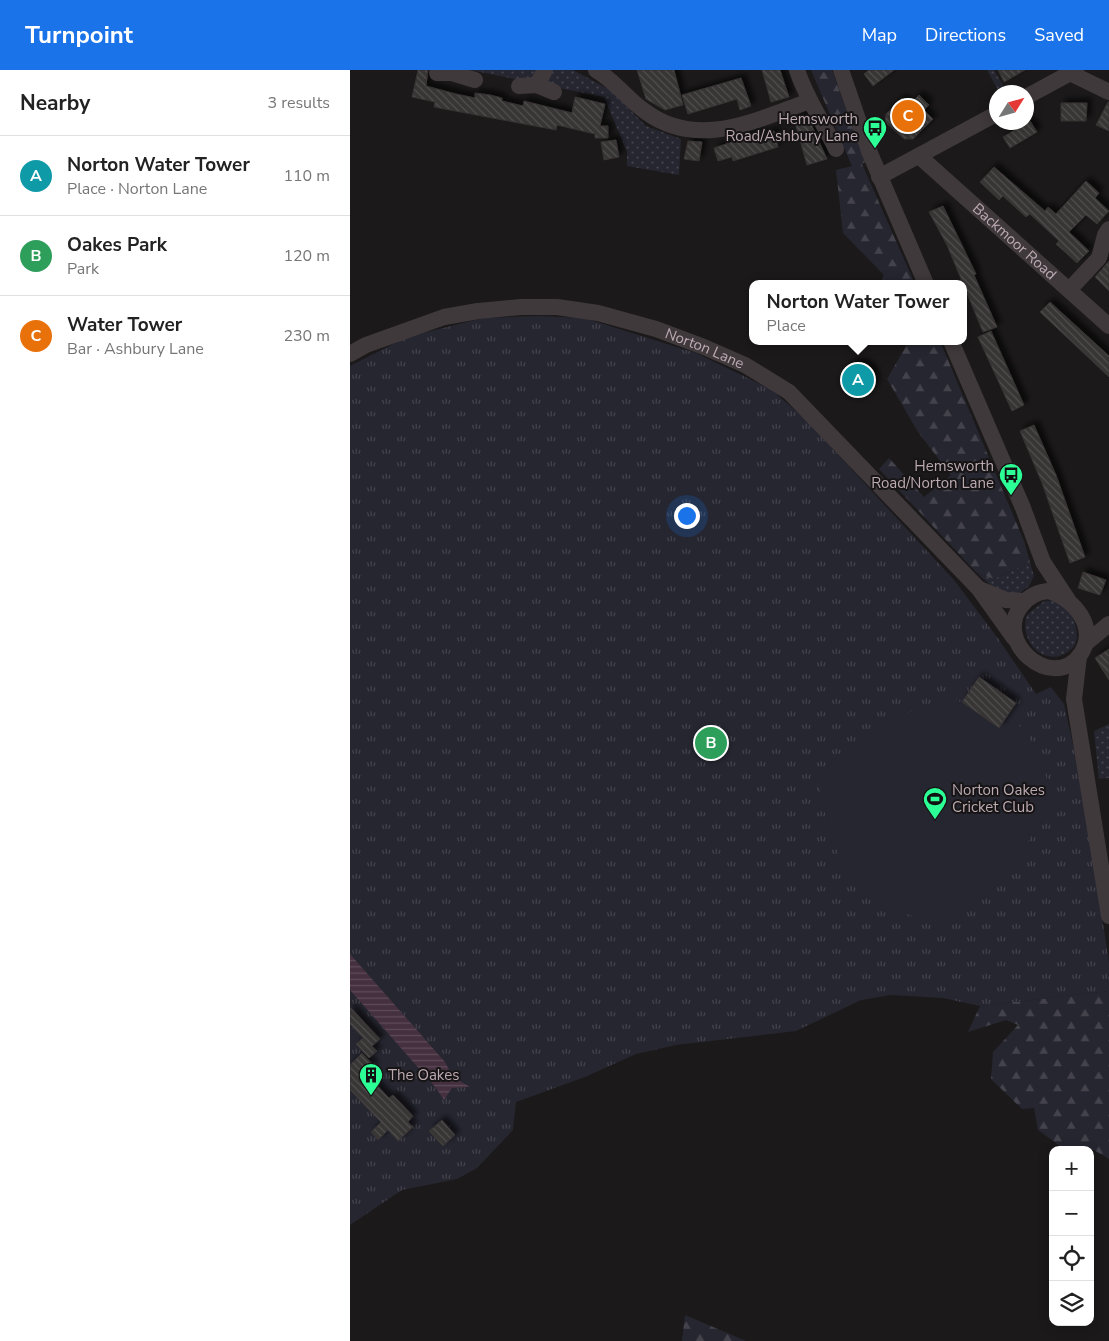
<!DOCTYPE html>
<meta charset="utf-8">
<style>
body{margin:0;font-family:"Nunito Sans",sans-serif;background:#f2f2f2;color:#222}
.controls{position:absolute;right:15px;bottom:15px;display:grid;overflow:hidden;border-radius:10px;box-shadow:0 2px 12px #0003}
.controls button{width:45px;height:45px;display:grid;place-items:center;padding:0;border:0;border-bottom:1px solid #e0e0e0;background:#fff;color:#222;font:25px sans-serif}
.compass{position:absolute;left:639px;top:15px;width:45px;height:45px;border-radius:50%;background:#fff;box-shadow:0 2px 12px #0003;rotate:53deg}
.you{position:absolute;left:336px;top:445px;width:18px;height:18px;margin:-12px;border:4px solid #fff;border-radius:50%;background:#1a73e8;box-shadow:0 0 0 8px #1a73e833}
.badge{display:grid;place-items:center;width:32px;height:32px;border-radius:50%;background:#1a73e8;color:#fff;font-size:16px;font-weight:700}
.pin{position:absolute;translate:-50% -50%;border:2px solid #fff;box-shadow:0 1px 5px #0006}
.popup{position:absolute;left:399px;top:210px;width:218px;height:65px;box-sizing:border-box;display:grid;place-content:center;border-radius:10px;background:#fff;filter:drop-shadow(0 1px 4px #0005);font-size:16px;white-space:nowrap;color:#767676}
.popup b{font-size:19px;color:#222}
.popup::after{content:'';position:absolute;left:50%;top:100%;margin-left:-10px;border:10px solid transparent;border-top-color:#fff}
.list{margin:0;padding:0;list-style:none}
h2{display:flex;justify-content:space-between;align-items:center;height:65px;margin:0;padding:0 20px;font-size:21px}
h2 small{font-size:16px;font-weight:400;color:#767676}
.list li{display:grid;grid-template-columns:32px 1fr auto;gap:15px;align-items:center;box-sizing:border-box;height:80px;padding:0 20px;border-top:1px solid #e0e0e0}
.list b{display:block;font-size:19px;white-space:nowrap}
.list p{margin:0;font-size:16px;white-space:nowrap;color:#767676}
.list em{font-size:16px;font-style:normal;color:#767676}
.icon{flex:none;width:28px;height:28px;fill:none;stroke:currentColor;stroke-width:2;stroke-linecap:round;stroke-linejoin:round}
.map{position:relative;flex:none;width:759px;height:1271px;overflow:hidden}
header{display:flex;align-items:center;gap:30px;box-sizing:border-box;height:70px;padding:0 25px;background:#1a73e8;color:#fff}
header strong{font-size:24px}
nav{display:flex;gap:28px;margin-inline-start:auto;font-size:18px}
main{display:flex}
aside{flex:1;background:#fff}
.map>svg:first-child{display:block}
.grass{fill:url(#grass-dots)}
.forest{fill:url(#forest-firs)}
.park{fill:url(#park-tufts)}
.pitch{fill:#262631}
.water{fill:url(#water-rules)}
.building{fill:url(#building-back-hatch);stroke:#373233;filter:url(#shadow)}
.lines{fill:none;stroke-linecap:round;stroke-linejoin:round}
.minor{stroke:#40393c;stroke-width:16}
.labels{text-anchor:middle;stroke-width:4;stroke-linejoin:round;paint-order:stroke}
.poi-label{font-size:15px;fill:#bcaab2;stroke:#161414;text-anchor:end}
.street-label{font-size:15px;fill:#bcaab2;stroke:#161414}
</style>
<header>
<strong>Turnpoint</strong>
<nav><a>Map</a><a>Directions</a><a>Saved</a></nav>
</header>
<main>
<aside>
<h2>Nearby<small>3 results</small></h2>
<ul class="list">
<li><span class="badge" style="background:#0f9aa8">A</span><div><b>Norton Water Tower</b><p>Place · Norton Lane</p></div><em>110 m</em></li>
<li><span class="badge" style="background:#2e9e5b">B</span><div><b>Oakes Park</b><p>Park</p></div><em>120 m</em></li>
<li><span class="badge" style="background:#e8710a">C</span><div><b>Water Tower</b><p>Bar · Ashbury Lane</p></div><em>230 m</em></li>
</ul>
</aside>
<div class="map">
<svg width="759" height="1271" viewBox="0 0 759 1271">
<defs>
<pattern id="grass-dots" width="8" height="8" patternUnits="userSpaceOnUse" patternTransform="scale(1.25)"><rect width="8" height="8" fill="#262631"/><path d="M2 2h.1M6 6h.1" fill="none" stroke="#44434c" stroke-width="1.8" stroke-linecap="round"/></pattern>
<pattern id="forest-firs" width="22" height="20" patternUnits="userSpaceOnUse" patternTransform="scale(1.25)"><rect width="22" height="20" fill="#262631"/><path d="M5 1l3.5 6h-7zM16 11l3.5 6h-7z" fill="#44434c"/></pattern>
<pattern id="park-tufts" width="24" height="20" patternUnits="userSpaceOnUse" patternTransform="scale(1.25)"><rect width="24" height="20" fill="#262631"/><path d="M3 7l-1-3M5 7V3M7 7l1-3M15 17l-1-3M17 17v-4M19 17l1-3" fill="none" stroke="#44434c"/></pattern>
<pattern id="water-rules" width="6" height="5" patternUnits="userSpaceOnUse" patternTransform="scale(1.25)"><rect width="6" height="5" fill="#45303f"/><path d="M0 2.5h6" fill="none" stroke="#5e4b58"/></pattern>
<pattern id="building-back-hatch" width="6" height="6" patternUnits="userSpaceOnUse" patternTransform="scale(1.25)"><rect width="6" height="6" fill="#373434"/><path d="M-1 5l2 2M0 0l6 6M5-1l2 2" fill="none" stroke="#524f4f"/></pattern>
<filter id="shadow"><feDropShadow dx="4.5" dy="-4.5" stdDeviation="2.5" flood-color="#0009"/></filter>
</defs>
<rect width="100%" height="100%" fill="#1b1919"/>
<g class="grass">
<path d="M120 0H223L260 20 296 56 331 69 329 105 277 96V82L254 27Z"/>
<path d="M637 0H644L657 22H649Z"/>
<path d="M680 492 684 506 679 516 666 526 648 522 627 503 644 509Z"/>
<path d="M694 531C717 527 732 556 725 575 701 604 667 574 677 545Z"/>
<path d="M759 654V708L749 709 744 661Z"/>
</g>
<g class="forest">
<path d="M461 0H482L515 92 512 94 565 214H530L534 205 493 163 486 100 502 96Z"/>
<path d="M559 271H590L674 471 680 492 644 509 627 503 529 399 539 388 574 427 601 405 568 362 537 309Z"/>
<path d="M759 921V1089L744 1080 710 1076 688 1060 684 1038 672 1039 641 1009 643 982 668 955 656 950 618 962 630 936Z"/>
<path d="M335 1245 396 1271H332Z"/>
</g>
<path class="park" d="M189 246 234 248 346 283 422 320 456 350 604 510 647 567 686 624 701 617 714 634 731 711 759 892V921L630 936 593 928 541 925 511 930 446 961 326 975 286 984 235 1007 166 1032 163 1060 127 1098 107 1109 52 1120 0 1155V296L57 267 133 248Z"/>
<path class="pitch" d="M603 627 649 658 659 643 687 678 704 732 652 811 626 834 600 847 572 850 555 843 501 808 480 767 470 718 480 692 507 672 554 644Z"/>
<path class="water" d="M0 884 95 992 103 1007 120 1017 102 1018 94 1030 86 1018 0 920Z"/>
<g class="building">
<path d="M68 0H78L76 16 106 24 125 28V23L140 25 152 28V31L173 36 174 31 222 43 225 27 255 34 250 56H258V68H245V64L207 55 206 60 84 37 85 32 62 27Z"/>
<path d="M287 0H324L333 35 315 40 296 29Z"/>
<path d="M412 0H430L439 27 421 32Z"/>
<path d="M519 0H544L523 16 514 4Z"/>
<path d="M648 0H675L654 12Z"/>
<path d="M391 8 401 36 390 40 387 29 338 44 332 25Z"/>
<path d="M569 25 579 35 574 40 583 49 563 69H554L535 52 536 44 552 28 559 35Z"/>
<path d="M758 32H759V61L746 55Z"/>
<path d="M711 33H737L736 51H711Z"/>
<path d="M457 45 477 89 457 95 444 49Z"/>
<path d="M680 51 687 62 660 78 653 67Z"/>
<path d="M424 61 428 77 383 91 382 87 368 91 364 78 409 63 410 66Z"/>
<path d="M266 70 269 87 254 90 251 72Z"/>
<path d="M338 71 352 72 349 91 334 89Z"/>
<path d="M644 97 695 141 698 137 706 144 736 111 749 123 745 128 759 141 747 154 736 145 719 162 739 181 727 193 706 174 709 171 680 144 676 147 653 126 649 130 630 112Z"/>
<path d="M593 136 626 204 624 205 647 257 633 262 597 175 579 142Z"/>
<path d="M759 191V221L745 207Z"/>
<path d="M700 232 759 286V307L690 242Z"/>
<path d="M641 261 674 335 662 341 628 267Z"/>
<circle cx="508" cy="310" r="17"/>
<path d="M684 355 706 405 735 487 720 493 692 413 670 361Z"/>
<path d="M733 502 756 510 750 525 728 518Z"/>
<path d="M759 579V610L745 588Z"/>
<path d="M629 607 666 633 649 658 612 632Z"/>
<path d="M0 937 30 969 22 976 27 981 19 988 6 974 13 968 0 954Z"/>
<path d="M12 983 24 996 16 1004 39 1028 43 1025 63 1046 58 1052 63 1057 48 1071 38 1060 28 1070 21 1062 31 1052 0 1020V995Z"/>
<path d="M92 1050 105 1065 93 1076 79 1061Z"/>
</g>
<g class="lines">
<g class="minor">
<path d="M246 0C265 11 278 30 296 42 348 80 406 50 460 31"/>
<path d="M447 0C456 28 473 52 486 79"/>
<path d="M491 0 519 81 576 214"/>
<path d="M87 3H102L125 10"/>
<path d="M720 3 759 22"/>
<path d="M187 15 195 0"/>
<path d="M169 16 187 15 204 22"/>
<path d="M676 27 726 0"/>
<path id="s1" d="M569 86 759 256"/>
<path d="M529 107 646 44"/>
<path d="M719 220 749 188 755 165 759 159"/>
<path d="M601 271 673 438 693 492 718 530"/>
<path id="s2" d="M0 284 16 275 94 247 128 241 171 237H207L248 243 306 259 354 277 395 295 439 322 629 519 664 568"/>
<path d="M629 519 656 530 675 531"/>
<path d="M698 521C724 528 749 558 730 585 702 623 642 571 672 535 679 526 687 522 698 521Z"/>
<path d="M736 573 759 554"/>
<path d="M729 586 724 629 759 846"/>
</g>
</g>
<defs>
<g id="bus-pin" transform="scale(1.25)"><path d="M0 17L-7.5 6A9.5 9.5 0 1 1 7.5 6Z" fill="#2dff97" stroke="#161414"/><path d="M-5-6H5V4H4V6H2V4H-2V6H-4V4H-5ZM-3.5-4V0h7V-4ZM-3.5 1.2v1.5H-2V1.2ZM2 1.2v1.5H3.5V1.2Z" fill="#111"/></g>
<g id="stadium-pin" transform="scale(1.25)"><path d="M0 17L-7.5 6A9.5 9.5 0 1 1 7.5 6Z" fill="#2dff97" stroke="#161414"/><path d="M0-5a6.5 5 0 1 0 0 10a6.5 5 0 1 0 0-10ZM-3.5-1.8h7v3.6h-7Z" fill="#111"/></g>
<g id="building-pin" transform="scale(1.25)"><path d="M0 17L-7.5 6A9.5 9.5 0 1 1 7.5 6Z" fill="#2dff97" stroke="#161414"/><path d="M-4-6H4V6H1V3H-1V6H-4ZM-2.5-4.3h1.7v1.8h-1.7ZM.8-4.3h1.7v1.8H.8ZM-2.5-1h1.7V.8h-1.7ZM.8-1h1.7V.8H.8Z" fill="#111"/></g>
</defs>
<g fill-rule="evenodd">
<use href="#bus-pin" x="525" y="58"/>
<use href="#bus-pin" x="661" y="405"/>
<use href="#stadium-pin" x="585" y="729"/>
<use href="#building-pin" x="21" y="1005"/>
</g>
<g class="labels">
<g class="poi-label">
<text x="508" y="54">Hemsworth<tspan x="508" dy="17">Road/Ashbury Lane</tspan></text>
<text x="644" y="401">Hemsworth<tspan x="644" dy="17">Road/Norton Lane</tspan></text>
<text x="602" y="725" text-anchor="start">Norton Oakes<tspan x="602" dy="17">Cricket Club</tspan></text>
<text x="38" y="1010" text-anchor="start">The Oakes</text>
</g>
<g class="street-label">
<text dy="5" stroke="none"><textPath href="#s1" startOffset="128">Backmoor Road</textPath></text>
<text dy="5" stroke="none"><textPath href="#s2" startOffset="369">Norton Lane</textPath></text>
</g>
</g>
</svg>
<div class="controls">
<button>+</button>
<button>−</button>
<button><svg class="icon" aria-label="locate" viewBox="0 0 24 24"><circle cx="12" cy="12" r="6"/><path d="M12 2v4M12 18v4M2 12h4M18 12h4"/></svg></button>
<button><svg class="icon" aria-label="layers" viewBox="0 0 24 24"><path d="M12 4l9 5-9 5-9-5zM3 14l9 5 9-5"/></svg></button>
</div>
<svg class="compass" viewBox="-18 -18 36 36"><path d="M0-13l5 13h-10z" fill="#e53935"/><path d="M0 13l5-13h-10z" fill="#767676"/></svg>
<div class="you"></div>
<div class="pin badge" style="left:508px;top:310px;background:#0f9aa8">A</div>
<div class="popup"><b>Norton Water Tower</b>Place</div>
<div class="pin badge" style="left:361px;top:673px;background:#2e9e5b">B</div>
<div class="pin badge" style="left:558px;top:46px;background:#e8710a">C</div>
</div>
</main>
